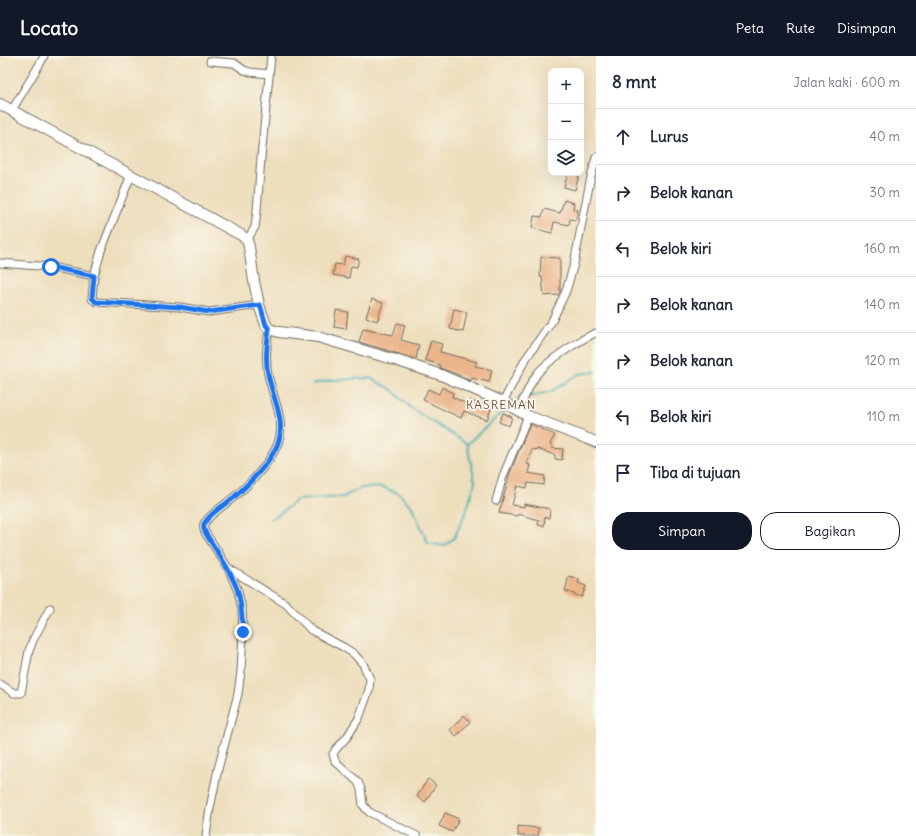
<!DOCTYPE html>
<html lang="id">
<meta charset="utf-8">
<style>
body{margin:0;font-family:Delius,sans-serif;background:#f6f6f7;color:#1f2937}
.controls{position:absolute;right:12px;top:12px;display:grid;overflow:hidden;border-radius:8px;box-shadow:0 4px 16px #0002}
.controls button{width:36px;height:36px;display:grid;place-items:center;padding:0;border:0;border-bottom:1px solid #e0e1e3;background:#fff;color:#1f2937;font:20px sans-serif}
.stop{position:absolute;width:12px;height:12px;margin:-9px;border:3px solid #1a73e8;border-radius:50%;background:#fff}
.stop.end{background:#1a73e8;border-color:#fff;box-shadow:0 1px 4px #0008}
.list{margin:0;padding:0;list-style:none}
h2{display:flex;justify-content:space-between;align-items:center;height:52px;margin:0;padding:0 16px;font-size:17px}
h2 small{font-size:13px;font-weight:400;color:#747a83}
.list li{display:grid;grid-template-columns:26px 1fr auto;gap:12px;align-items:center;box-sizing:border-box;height:56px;padding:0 16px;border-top:1px solid #e0e1e3}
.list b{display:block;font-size:15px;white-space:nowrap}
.list em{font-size:13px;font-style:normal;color:#747a83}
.actions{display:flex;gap:8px;padding:12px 16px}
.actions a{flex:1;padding:9px 0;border:1px solid #111827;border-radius:16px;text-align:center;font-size:14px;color:#111827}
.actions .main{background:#111827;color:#fff}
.icon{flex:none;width:22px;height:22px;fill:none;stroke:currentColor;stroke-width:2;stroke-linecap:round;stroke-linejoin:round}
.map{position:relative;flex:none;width:596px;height:780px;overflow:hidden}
header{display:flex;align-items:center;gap:24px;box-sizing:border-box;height:56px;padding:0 20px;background:#111827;color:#fff}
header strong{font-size:19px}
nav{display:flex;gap:22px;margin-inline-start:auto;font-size:14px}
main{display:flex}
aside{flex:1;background:#fff}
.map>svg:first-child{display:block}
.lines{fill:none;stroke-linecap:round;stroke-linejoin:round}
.stream{stroke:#39abb2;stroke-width:2}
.building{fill:#ebb489}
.street-casing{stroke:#6f6a5e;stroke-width:9}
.secondary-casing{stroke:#6f6a5e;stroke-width:12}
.street{stroke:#fff;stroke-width:7}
.secondary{stroke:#fff;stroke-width:10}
.route{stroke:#1a73e8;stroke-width:5}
.labels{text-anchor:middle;stroke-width:3.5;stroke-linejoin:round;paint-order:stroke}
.quarter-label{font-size:12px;letter-spacing:1px;fill:#6e5b4c;stroke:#fbf7ec}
</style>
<header>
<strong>Locato</strong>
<nav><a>Peta</a><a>Rute</a><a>Disimpan</a></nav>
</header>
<main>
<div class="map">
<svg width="596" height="780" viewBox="0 0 596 780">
<rect width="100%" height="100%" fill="#fbf7ec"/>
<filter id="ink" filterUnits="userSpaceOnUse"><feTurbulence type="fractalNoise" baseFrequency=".025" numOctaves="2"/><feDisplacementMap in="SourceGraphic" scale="8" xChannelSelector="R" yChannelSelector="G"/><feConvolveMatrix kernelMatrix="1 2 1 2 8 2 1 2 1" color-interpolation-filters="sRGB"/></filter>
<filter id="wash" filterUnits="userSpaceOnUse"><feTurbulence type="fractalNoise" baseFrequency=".012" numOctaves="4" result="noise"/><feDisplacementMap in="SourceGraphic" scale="16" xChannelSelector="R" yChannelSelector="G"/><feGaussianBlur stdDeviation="0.9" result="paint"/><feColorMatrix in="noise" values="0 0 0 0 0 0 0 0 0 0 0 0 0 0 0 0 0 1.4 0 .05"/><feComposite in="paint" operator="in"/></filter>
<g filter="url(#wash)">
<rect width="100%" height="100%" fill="#eddebc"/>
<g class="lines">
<g class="stream">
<path d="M313 328 332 324 370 322 391 333 411 352 467 388 507 352"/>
<path d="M527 339 532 340 552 335 579 318 596 316"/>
<path d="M512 348 522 339"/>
<path d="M270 463 278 459 297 444 343 441 361 432 382 431 398 437 412 451 428 487 444 490 454 482 466 456 475 426 467 388"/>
</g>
</g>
<g id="blocks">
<g class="building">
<path d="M568 117 579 119 575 134 564 131Z"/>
<path d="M564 144 574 147 573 153 578 154 576 164 570 163 569 169 554 166 552 177 532 172 534 160 542 161 544 153 560 157Z"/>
<path d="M345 200 359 203 357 211 351 210 349 222 333 219 335 208 343 209Z"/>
<path d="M541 201 560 202V236L558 239 544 240 542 221H540Z"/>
<path d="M372 243 383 247 377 265 366 261Z"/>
<path d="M454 253 467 256 463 276 450 273Z"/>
<path d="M336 254 348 256 346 273 334 271Z"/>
<path d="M397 267 405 269 401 284 419 289 416 303 359 286 363 273 393 279Z"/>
<path d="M431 285 442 288 440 296 477 306 475 310 492 314 489 326 472 322 471 325 459 319 440 312V309L425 304Z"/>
<path d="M442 331 453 337 452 341 468 348 470 344 491 353 487 364 464 355 461 362 423 344 428 333 439 338Z"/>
<path d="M503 357 512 361 509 370 499 366Z"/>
<path d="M530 368 555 379 550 388 552 389 551 392 563 393 562 404 555 403V399L537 393 536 394 532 393 527 408 530 409 528 417 545 420 544 429 528 427 527 432 517 430 512 449 524 451V448L550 453 549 462 545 461 544 470 538 469 539 464 518 458 517 460 499 457 510 417Z"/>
<path d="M569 520 579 523 578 527 586 530 582 541 565 535Z"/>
<path d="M464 659 470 666 456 680 450 674Z"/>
<path d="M428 723 436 729 425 746 417 740Z"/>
<path d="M445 757 459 763 452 776 439 770Z"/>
<path d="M518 770 539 772 538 780H518Z"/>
</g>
</g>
</g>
<g filter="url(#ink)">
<use href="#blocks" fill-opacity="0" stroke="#6f6a5e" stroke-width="1"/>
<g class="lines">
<g class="street-casing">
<g id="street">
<path d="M210 5 234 7 244 14 250 16 269 18"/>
<path d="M12 54 41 6 44 0"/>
<path d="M247 184 255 171 257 155 261 102 271 0"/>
<path d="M0 207 51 211 94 220 101 195 131 119"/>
<path d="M94 220 92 243 97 246 180 251 209 256 259 249"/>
<path d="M503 346 525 304 552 265 566 235 574 208 590 125 596 101"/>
<path d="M518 355C524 343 529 329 537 318 546 306 582 282 596 277"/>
<path d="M496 445 503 420 528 360"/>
<path d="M228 512 286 548 311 574 345 592 354 598 363 608 370 623 369 634 359 662 347 681 336 693 333 698 335 705 358 726 361 733 363 749 369 756 417 780"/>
<path d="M0 628 14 637H21L29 595 33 584 50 552"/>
<path d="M206 780 210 752 218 713 238 638 241 615 243 576 242 553 238 535 228 512 205 476C203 472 203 468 206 465 212 457 222 451 229 445 247 431 265 413 276 392 288 367 273 344 268 318 265 303 267 288 269 273"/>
</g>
</g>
<g class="secondary-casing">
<path id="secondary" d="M0 48 241 179 247 184 249 191 254 225 259 249 266 269 269 273 279 276 318 281 389 302 441 319 503 346 528 360 596 386"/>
</g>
<use href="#street" class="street"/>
<use href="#secondary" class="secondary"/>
</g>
</g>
<g class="lines" filter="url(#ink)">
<path class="route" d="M51 211 94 220 92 242 96 246 180 251 209 256 260 249 266 269 269 273C267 288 265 303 268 318 273 344 288 367 276 392 266 412 248 429 232 443 223 450 212 456 206 465 203 468 203 472 205 476 216 495 231 514 238 536 242 549 242 562 243 576"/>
</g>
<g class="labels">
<g class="quarter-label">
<text x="501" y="353">KASREMAN</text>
</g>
</g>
</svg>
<div class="controls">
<button>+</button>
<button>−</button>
<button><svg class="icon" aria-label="layers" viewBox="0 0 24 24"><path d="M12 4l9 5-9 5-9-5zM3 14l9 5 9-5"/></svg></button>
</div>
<div class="stop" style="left:51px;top:211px"></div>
<div class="stop end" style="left:243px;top:576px"></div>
</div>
<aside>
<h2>8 mnt<small>Jalan kaki · 600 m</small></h2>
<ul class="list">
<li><svg class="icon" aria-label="ahead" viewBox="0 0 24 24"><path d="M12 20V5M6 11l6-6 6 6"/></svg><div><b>Lurus</b></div><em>40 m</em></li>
<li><svg class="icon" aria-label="right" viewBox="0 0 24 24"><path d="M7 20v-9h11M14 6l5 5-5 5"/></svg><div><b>Belok kanan</b></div><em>30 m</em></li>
<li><svg class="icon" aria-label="left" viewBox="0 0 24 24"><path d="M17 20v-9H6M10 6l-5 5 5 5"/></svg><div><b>Belok kiri</b></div><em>160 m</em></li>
<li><svg class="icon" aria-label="right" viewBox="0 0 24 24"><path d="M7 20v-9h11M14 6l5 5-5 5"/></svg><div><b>Belok kanan</b></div><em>140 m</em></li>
<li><svg class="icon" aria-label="right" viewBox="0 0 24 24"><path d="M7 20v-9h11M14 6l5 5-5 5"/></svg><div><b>Belok kanan</b></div><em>120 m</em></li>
<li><svg class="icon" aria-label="left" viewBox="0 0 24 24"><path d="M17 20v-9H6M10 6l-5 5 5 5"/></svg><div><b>Belok kiri</b></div><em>110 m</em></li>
<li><svg class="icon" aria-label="arrive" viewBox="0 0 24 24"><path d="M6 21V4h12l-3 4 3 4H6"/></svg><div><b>Tiba di tujuan</b></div></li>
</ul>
<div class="actions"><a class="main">Simpan</a><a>Bagikan</a></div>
</aside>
</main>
